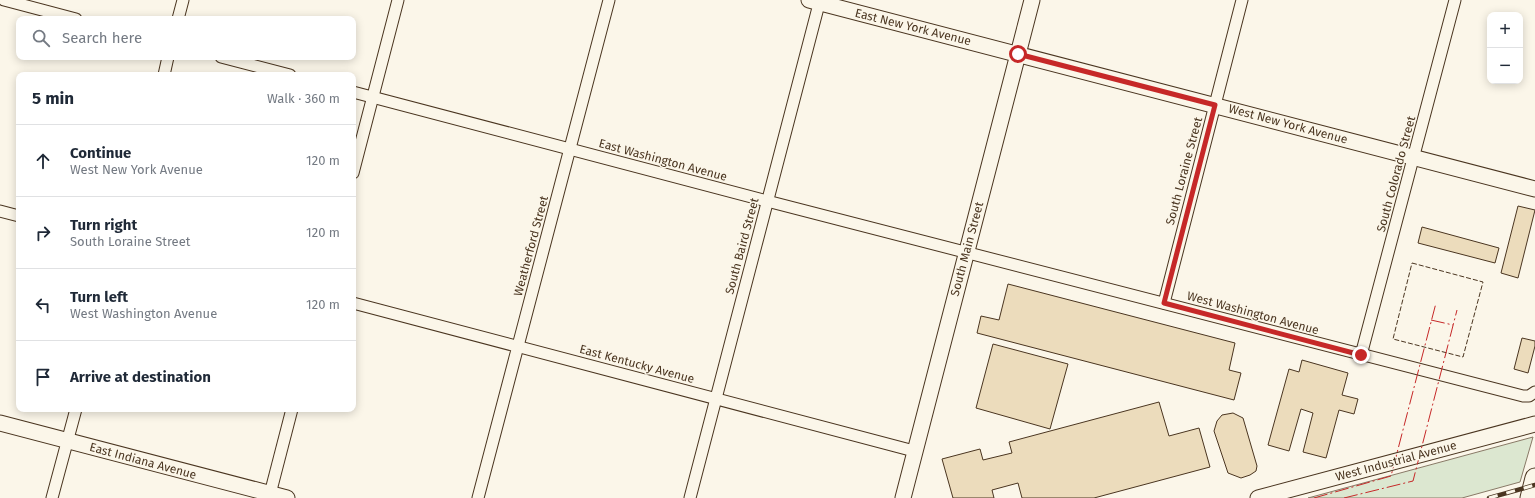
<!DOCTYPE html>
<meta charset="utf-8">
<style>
body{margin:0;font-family:"Fira Sans",sans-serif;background:#f2f2f3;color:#1f2937}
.controls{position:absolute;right:12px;top:12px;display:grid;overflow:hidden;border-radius:8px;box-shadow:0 2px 10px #0003}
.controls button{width:36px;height:36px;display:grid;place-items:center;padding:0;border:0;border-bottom:1px solid #e0e1e3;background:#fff;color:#1f2937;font:20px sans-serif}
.stop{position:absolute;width:12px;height:12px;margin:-9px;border:3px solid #c62828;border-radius:50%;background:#fff}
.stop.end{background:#c62828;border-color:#fff;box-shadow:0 1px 4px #0008}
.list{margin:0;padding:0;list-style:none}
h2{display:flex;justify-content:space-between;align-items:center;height:52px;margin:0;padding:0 16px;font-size:17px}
h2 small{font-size:13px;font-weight:400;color:#747a83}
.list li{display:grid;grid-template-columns:26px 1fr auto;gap:12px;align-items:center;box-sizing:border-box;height:72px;padding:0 16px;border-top:1px solid #e0e1e3}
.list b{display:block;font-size:15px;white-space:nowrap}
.list p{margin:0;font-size:13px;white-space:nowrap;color:#747a83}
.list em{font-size:13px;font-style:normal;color:#747a83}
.icon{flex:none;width:22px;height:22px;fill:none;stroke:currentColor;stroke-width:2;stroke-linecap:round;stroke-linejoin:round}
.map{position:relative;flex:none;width:1535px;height:498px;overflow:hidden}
.search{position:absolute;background:#fff;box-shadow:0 2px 10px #0003;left:16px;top:16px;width:340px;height:44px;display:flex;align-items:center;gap:10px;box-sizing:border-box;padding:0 14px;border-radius:8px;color:#747a83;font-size:15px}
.panel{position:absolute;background:#fff;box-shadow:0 2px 10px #0003;left:16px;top:72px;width:340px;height:340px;border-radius:8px}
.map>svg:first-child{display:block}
.green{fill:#dce7d0;stroke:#887966}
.building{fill:#ecdcbc;stroke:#4a3520}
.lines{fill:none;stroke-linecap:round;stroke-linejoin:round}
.street-casing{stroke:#4a3520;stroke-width:13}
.secondary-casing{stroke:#4a3520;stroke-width:17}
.highway-casing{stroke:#4a3520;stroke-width:21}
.street{stroke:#fbf6e9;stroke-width:11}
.secondary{stroke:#fbf6e9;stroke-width:15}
.highway{stroke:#fbf6e9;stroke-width:19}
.rail-casing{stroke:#4a3520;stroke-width:4.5}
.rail{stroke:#fbf6e9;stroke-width:3;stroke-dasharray:9;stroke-linecap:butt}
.fence{stroke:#4a3520;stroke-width:1;stroke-dasharray:5 2;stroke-linecap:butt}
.power{stroke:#c62828;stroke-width:1;stroke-dasharray:14 3 2 3;stroke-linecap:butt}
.route{stroke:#c62828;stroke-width:5}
.labels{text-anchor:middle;stroke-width:3;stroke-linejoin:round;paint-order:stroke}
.street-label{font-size:12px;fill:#4a3520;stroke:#fbf6e9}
</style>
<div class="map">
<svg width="1535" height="498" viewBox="0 0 1535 498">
<rect width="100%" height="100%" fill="#fbf6e9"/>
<path class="green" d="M1533 437 1520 482 1462 498H1308Z"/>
<g class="building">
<path d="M1518 206 1535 210 1518 278 1501 273Z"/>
<path d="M1422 227 1499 248 1495 263 1418 243Z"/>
<path d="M1008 284 1235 343 1229 370 1241 373 1234 400 977 333 981 316 999 320Z"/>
<path d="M1522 338 1535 341V346L1528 373 1514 369Z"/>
<path d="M993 344 1068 364 1050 429 976 408Z"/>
<path d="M1302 360 1348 373 1342 395 1358 399 1354 414 1339 410 1326 458 1303 452 1313 413 1301 409 1289 451 1268 445 1289 369 1299 372Z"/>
<path d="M1159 402 1169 436 1199 428 1210 467 1094 498H1022L1018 483 992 490 994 498H953L942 459 980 449 983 460 1012 453 1009 442Z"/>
<path d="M1233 413 1243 418 1257 466 1256 471 1250 475 1241 478 1228 473 1214 431 1217 421 1222 415Z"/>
</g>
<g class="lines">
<g class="street-casing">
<g id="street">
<path d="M4 0 76 19"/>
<path d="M178 19 183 0"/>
<path d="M221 57 290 75"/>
<path d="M164 75 168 57"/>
<path d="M353 92 767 201 1523 396H1529L1535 392"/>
<path d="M353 173 398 0"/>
<path d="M0 211 19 216"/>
<path d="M353 303 914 451"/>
<path d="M1164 303 1242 0"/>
<path d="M1361 355 1455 0"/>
<path d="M52 498 76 409"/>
<path d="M269 498 292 409"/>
<path d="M478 498 609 0"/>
<path d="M690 498 820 0"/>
</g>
</g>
<g class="secondary-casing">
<g id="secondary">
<path d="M809 0 1535 189"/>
<path d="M0 423 287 498"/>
<path d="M903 498 1032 0"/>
<path d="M1258 498 1535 424"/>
</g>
</g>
<g class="highway-casing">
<path id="highway" d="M1530 498 1535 478"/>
</g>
<use href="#street" class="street"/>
<use href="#secondary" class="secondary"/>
<use href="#highway" class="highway"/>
<g class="rail-casing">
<path id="rail" d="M1489 498 1535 485"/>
</g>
<use href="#rail" class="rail"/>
<path class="fence" d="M1412 263 1483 282 1463 357 1393 339Z"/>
<g class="power">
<path d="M1431 320 1453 325"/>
<path d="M1314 498 1391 476 1436 303"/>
<path d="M1344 498 1413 481 1457 310"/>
</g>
</g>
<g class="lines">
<path class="route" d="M1018 54 1215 105 1164 303 1361 355"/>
</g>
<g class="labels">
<g class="street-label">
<text transform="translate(913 27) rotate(14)" y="4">East New York Avenue</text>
<text transform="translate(1288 124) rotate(15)" y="4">West New York Avenue</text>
<text transform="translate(663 160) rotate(15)" y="4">East Washington Avenue</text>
<text transform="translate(1184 171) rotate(-75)" y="4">South Loraine Street</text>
<text transform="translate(1396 174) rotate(-75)" y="4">South Colorado Street</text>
<text transform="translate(531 246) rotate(-75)" y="4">Weatherford Street</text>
<text transform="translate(742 246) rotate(-75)" y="4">South Baird Street</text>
<text transform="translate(967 249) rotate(-75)" y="4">South Main Street</text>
<text transform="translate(1253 313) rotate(15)" y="4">West Washington Avenue</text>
<text transform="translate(637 364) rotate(15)" y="4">East Kentucky Avenue</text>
<text transform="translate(143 461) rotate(15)" y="4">East Indiana Avenue</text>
<text transform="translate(1396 461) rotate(-15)" y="4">West Industrial Avenue</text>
</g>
</g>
</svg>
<div class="controls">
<button>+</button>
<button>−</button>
</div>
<div class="stop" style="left:1018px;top:54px"></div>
<div class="stop end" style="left:1361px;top:355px"></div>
<div class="search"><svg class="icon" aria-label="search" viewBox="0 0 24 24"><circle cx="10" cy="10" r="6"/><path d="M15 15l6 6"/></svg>Search here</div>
<section class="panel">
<h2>5 min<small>Walk · 360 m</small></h2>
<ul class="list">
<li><svg class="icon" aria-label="ahead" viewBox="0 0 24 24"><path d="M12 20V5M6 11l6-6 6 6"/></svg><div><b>Continue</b><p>West New York Avenue</p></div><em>120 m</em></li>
<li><svg class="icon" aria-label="right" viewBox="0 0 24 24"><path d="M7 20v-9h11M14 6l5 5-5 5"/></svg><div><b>Turn right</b><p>South Loraine Street</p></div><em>120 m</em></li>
<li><svg class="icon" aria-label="left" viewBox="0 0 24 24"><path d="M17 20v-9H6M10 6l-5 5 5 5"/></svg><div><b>Turn left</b><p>West Washington Avenue</p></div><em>120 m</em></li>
<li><svg class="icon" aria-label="arrive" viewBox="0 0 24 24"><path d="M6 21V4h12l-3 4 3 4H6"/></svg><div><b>Arrive at destination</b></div></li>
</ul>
</section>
</div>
